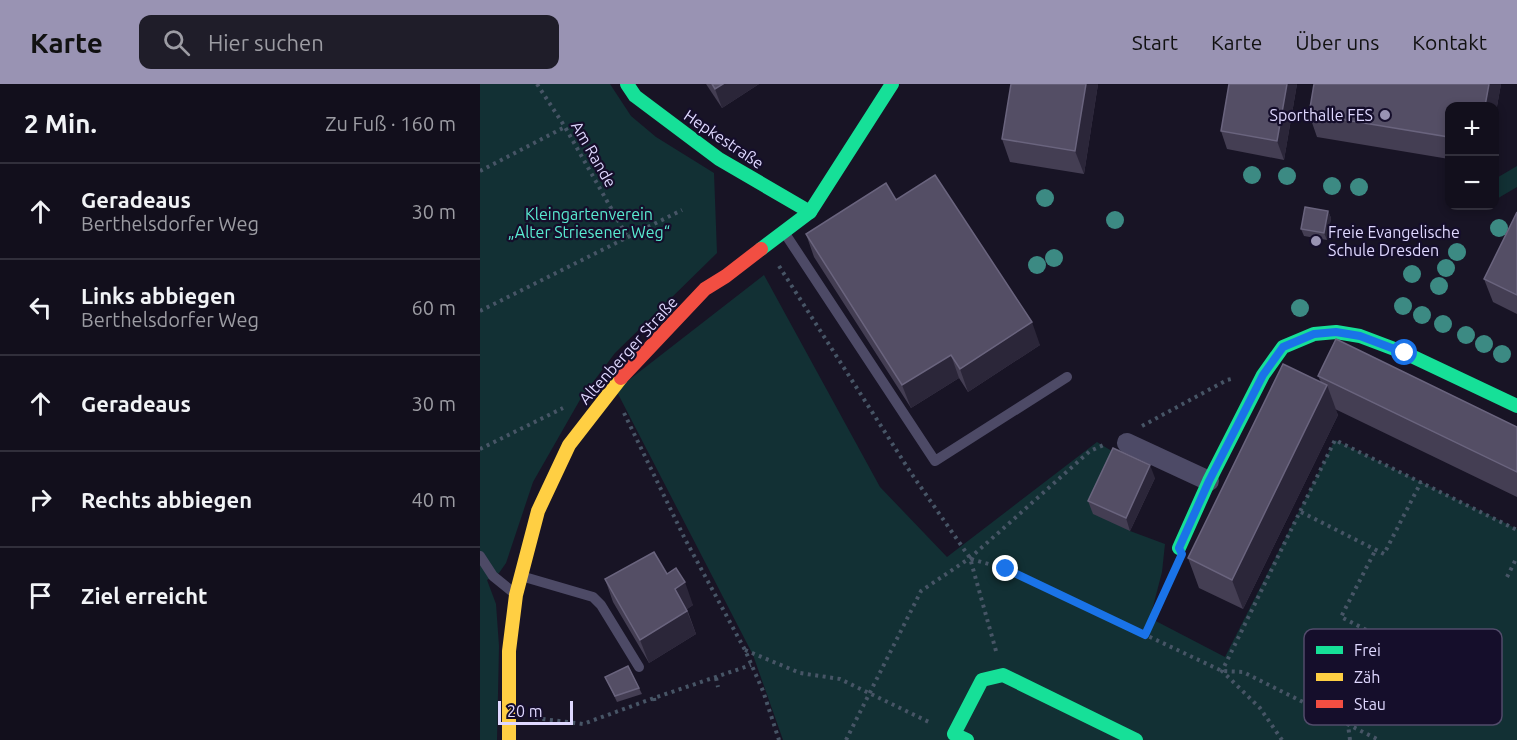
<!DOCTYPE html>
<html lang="de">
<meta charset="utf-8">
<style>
body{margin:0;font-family:Ubuntu,sans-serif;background:#1f1d29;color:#f1f3f6}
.controls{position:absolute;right:18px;top:18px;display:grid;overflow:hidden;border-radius:12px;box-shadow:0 3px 9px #0003}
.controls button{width:54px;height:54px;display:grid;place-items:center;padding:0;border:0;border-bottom:2px solid #312f3b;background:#120f1c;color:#f1f3f6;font:30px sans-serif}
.scale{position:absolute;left:18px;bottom:15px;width:75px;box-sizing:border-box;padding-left:6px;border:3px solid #dfd8ff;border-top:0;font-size:16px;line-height:21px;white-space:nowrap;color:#dfd8ff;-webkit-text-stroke:4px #150e2b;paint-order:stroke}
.stop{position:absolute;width:18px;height:18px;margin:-14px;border:4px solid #1a73e8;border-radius:50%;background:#fff}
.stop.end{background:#1a73e8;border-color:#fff;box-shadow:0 2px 6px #0008}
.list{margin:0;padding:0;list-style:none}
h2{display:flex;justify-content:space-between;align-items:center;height:78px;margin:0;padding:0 24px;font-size:26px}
h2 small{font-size:20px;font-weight:400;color:#9c9ca3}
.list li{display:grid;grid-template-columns:39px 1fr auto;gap:18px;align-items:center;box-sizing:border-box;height:96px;padding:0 24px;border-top:2px solid #312f3b}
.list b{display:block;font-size:22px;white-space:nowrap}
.list p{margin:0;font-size:20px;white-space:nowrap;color:#9c9ca3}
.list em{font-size:20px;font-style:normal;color:#9c9ca3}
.icon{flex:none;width:33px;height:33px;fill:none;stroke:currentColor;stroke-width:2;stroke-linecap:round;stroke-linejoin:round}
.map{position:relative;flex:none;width:1037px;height:656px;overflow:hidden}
header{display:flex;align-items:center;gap:36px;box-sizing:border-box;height:84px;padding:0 30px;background:#9993b3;color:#111}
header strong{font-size:28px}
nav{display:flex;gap:33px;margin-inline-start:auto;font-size:21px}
.search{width:420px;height:54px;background:#1f1d29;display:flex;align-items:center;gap:15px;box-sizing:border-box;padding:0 21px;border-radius:12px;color:#9c9ca3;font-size:22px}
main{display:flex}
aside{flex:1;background:#120f1c}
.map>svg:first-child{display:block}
.green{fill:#123034}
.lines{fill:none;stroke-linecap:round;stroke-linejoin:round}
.path{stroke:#475566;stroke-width:4;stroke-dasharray:3 4.5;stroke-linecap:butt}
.lane{stroke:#4d4a66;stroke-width:10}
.street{stroke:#4d4a66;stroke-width:20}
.fast{stroke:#16e098;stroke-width:14}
.slow{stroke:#ffcf43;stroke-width:14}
.jam{stroke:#f24e42;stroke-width:14}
.tree{fill:#3c8a83}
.wall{fill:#443e53}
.shaded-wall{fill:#2b2639}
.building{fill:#544e65;stroke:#6a647e;stroke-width:1.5}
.route{stroke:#1a73e8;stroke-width:8}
.poi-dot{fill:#9993b3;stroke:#150e2b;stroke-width:2}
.labels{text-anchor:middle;stroke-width:4.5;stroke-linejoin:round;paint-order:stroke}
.poi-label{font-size:16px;fill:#dfd8ff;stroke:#150e2b;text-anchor:end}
.street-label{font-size:16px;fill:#dfd8ff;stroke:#150e2b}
.park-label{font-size:16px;fill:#59ead0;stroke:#150e2b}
.key{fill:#150e2b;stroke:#524b6b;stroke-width:1.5}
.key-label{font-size:16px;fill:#dfd8ff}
</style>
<header>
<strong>Karte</strong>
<div class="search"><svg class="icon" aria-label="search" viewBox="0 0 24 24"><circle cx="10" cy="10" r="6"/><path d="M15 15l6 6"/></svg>Hier suchen</div>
<nav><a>Start</a><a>Karte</a><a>Über uns</a><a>Kontakt</a></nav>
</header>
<main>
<aside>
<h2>2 Min.<small>Zu Fuß · 160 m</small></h2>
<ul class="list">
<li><svg class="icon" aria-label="ahead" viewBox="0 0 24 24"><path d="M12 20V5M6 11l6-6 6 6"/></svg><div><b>Geradeaus</b><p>Berthelsdorfer Weg</p></div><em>30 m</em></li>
<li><svg class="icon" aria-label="left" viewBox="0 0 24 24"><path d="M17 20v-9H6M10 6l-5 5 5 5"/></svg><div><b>Links abbiegen</b><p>Berthelsdorfer Weg</p></div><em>60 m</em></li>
<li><svg class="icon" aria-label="ahead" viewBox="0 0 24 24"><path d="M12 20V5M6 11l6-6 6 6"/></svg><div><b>Geradeaus</b></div><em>30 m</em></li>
<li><svg class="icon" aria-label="right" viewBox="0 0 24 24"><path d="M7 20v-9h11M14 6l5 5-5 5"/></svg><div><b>Rechts abbiegen</b></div><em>40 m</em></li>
<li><svg class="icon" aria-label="arrive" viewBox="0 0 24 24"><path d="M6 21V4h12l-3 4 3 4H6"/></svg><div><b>Ziel erreicht</b></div></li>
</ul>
</aside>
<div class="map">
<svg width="1037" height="656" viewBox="0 0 1037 656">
<rect width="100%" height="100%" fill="#181425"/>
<g class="green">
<path d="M0 0H130L151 32 176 53 234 89 237 169 135 269 101 314 53 398 26 479 19 489 7 496 16 520 19 562 17 656H0Z"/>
<path d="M1037 82V103L1015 116V95Z"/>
<path d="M284 191 400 403 467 473 617 358 640 372 650 447 685 460 682 488 670 534 745 573 855 356 1037 445V656H303L273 571 136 306Z"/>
</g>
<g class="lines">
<g class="path">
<path d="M57 0 85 43 148 154"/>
<path d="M0 87 85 43"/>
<path d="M299 182 431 389 490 474 516 567"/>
<path d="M0 227 202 126"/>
<path d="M144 329 205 455 265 566 283 607 299 656"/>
<path d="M662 342 747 296 751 295"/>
<path d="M0 365 83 324"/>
<path d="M821 428 904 470 941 398"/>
<path d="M491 475 526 485 742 587 763 588 899 656"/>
<path d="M1027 493 1037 473"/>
<path d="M665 551 694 489"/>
<path d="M265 566 320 589 360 595 451 639"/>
<path d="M236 594 238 603"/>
<path d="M174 614 175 621"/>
<path d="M55 634 103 640 174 614 271 581"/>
<path d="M366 656 441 507 490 474 610 367 626 360"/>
<path d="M802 656 780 624 742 587 855 356 1037 446"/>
<path d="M870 656 868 641 910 558 861 533 896 465"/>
</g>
<g class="lane">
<path d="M304 148 455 377 587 293"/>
<path d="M0 472 13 492 34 509"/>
<path d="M41 492 113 513 121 521 159 583"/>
</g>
<path class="street" d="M647 359 729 397"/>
<g class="fast">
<path d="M147 0 155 12 239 75 330 128"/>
<path d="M281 165 330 128 412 0"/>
<path d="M699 464 729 397 783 291 803 263 834 250 856 248 880 252 925 269 1037 322"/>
<path d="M487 656 474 650 502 596 523 591 656 656"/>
</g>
<path class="slow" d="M29 656V567L36 511 58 427 89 361 141 294"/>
<path class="jam" d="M141 294 225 205 246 192 281 165"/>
</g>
<g class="tree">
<circle cx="772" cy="91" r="9"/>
<circle cx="807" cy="92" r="9"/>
<circle cx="852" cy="102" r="9"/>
<circle cx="879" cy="103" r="9"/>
<circle cx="565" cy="114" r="9"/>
<circle cx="635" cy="136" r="9"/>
<circle cx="1019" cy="144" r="9"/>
<circle cx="977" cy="168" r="9"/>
<circle cx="574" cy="174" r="9"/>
<circle cx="557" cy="181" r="9"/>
<circle cx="966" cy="184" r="9"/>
<circle cx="932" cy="190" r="9"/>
<circle cx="959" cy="202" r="9"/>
<circle cx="923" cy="222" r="9"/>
<circle cx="820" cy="224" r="9"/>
<circle cx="942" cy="231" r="9"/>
<circle cx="963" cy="240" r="9"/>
<circle cx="986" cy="251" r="9"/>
<circle cx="1004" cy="260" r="9"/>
<circle cx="1022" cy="270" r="9"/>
</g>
<g class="wall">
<path d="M226 0H279L242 24Z"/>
<path d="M618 0 604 90 530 78 522 55Z"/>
<path d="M749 0H817L804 76 747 65 741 47Z"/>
<path d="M834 0H1021L1014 39 969 22V75L837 53 829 30Z"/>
<path d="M416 116 560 261 488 308 479 294 431 324 334 173 326 150Z"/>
<path d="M848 127 851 134 847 156 824 152 821 145Z"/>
<path d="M1037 128V230L1013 218 1004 195Z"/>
<path d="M838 292 1037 343V413L855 325 858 331 763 525 719 504 708 474 841 298Z"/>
<path d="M675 394 650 447 613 430 608 417Z"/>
<path d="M187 490 213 521 207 525 216 550 169 579 133 518 125 495Z"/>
<path d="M125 593 159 604 162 610 137 618Z"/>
</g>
<g class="shaded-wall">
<path d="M243 0H279L242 24 235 5Z"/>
<path d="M606 0H618L604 90 595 67Z"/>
<path d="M807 0H817L804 76 797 57Z"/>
<path d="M1009 0H1021L1014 39V22H1005Z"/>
<path d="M848 127 851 134 847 156 844 149Z"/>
<path d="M552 238 560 261 488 308 480 285Z"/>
<path d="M471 271 479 294 431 324 422 301Z"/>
<path d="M847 301 858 331 763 525 752 496Z"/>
<path d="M670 381 675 394 650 447 646 434Z"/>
<path d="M205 498 213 521 203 528 195 505Z"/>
<path d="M207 527 216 550 169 579 160 556Z"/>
</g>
<g class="building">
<path d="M232 0H243L235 5Z"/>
<path d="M531 0H606L595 67 522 55Z"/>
<path d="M749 0H807L797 57 741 47Z"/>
<path d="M834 0H1009L1005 22H969V53L829 30Z"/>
<path d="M455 91 552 238 480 285 471 271 422 301 326 150 406 99 416 116Z"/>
<path d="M825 123 848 127 844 149 821 145Z"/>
<path d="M1037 128V211L1004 195Z"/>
<path d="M856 255 1037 343V388L838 292Z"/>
<path d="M803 280 847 301 752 496 708 474Z"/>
<path d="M633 364 670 381 646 434 608 417Z"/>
<path d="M174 468 187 490 196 484 205 498 195 505 207 527 160 556 125 495Z"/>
<path d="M148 582 159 604 135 612 125 593Z"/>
</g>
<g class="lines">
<path class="route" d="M526 485 665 551 702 470 699 464 729 397 783 291 803 263 834 250 856 248 880 252 925 269"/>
</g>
<g class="poi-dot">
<circle cx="905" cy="31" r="6"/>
<circle cx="836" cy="157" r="6"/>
</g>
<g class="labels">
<g class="poi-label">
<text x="893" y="37">Sporthalle FES</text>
<text x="848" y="154" text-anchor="start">Freie Evangelische<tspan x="848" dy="18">Schule Dresden</tspan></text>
</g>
<g class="street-label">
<text transform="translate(244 55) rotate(34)" y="6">Hepkestraße</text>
<text transform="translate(114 70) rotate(60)" y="6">Am Rande</text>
<text transform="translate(148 266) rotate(-48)" y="6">Altenberger Straße</text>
</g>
<g class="park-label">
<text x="109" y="136">Kleingartenverein<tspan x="109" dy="18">„Alter Striesener Weg“</tspan></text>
</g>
</g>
<rect x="824" y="545" width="198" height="96" rx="9" class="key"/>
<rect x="836" y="562" width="27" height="8" fill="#16e098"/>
<rect x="836" y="589" width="27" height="8" fill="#ffcf43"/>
<rect x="836" y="616" width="27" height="8" fill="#f24e42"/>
<g class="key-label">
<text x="874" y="572">Frei</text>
<text x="874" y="599">Zäh</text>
<text x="874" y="626">Stau</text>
</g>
</svg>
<div class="controls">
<button>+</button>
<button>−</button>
</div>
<div class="scale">20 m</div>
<div class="stop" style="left:925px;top:269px"></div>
<div class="stop end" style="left:526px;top:485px"></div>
</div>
</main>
